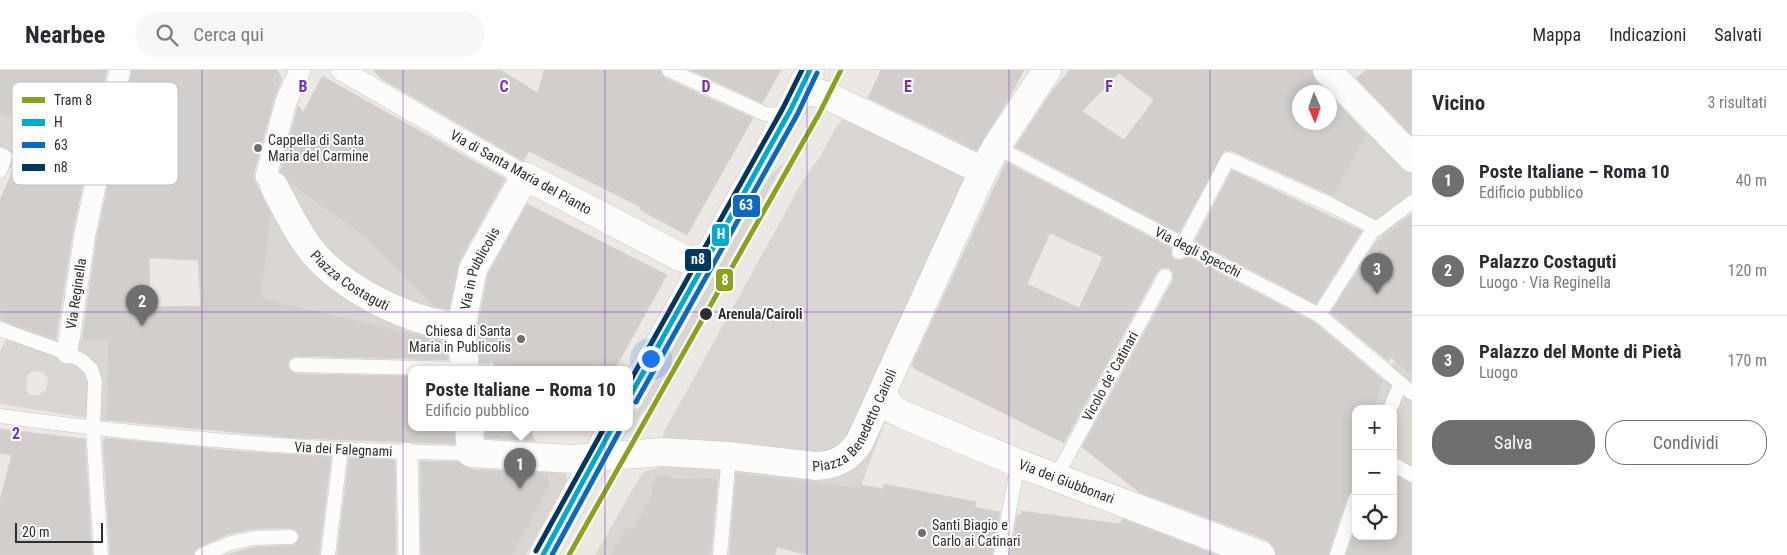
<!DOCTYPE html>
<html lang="it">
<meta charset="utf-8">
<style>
body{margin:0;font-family:"Roboto Condensed",sans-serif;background:#f7f7f7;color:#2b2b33}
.controls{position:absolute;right:15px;bottom:15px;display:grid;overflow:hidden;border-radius:10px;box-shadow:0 2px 12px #0003}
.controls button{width:45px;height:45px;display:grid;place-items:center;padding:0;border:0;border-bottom:1px solid #e1e1e2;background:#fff;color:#2b2b33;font:25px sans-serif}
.compass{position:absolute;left:1292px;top:15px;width:45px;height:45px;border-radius:50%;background:#fff;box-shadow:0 2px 12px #0003;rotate:178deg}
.scale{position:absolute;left:15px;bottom:12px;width:88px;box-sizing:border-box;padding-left:5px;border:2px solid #2e2e2e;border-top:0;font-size:14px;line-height:18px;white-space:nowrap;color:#2e2e2e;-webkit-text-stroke:4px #fff;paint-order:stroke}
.you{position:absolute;left:650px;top:288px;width:18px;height:18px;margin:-12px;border:4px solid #fff;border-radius:50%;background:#1a73e8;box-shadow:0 0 0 8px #1a73e833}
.badge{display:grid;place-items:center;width:32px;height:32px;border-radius:50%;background:#706f6e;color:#fff;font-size:16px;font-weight:700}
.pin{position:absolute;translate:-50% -41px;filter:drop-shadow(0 1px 2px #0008)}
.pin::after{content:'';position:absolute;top:26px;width:18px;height:15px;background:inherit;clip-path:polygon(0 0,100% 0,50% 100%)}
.popup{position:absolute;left:408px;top:296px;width:225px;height:65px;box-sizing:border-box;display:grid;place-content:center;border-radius:10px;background:#fff;filter:drop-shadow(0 1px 4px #0005);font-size:16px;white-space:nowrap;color:#7c7c81}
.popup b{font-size:19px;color:#2b2b33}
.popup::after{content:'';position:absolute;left:50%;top:100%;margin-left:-10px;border:10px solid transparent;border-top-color:#fff}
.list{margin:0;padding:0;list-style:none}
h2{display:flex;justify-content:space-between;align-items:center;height:65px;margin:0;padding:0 20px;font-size:21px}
h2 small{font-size:16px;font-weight:400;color:#7c7c81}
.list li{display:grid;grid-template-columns:32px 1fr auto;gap:15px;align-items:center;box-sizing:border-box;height:90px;padding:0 20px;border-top:1px solid #e1e1e2}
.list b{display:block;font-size:19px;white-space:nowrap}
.list p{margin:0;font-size:16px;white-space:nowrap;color:#7c7c81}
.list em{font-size:16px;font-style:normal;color:#7c7c81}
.actions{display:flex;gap:10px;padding:15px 20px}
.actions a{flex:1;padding:11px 0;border:1px solid #706f6e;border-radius:20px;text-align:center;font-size:18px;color:#706f6e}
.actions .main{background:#706f6e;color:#fff}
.icon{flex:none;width:28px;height:28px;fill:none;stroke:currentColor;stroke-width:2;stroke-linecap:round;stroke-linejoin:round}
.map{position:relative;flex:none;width:1412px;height:485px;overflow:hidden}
header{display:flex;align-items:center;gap:30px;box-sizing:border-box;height:70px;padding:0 25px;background:#fff;border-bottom:1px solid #e1e1e2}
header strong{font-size:24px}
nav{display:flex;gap:28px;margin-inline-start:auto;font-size:18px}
.search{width:350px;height:45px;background:#f7f7f7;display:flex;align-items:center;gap:12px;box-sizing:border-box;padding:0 18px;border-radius:28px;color:#7c7c81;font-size:19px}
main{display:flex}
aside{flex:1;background:#fff}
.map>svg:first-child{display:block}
.plaza{fill:#dad6d2;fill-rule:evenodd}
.building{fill:#d1cecb;stroke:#d7d4d0;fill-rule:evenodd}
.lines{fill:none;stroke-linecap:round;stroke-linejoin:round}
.service-casing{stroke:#c5c4c5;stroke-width:15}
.pedestrian-casing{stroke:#c5c4c5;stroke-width:22}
.minor-casing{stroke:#c5c4c5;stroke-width:29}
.tertiary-casing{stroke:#c5c4c5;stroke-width:29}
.service{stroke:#fcfcfb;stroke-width:14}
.pedestrian{stroke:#fcfcfb;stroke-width:21}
.minor{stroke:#fcfcfb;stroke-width:28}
.tertiary{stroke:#fcfcfb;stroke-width:28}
.bus-1-casing{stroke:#fff;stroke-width:9}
.bus-2-casing{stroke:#fff;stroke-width:9}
.bus-3-casing{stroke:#fff;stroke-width:9}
.bus-1{stroke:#00a9ce;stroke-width:5}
.bus-2{stroke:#0c69bf;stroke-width:5}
.bus-3{stroke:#00365f;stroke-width:5}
.tram-1-casing{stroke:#fff;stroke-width:9}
.tram-1{stroke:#8ca11d;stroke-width:5}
.grid{fill:none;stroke:#7b2cbf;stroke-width:1;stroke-opacity:0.55}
.poi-dot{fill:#706f6e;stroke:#fff;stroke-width:2}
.stop-dot{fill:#2e2e2e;stroke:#fff;stroke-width:2}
.labels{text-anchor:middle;stroke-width:4;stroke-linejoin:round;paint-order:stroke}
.poi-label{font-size:14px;fill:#2e2e2e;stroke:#fff;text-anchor:start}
.street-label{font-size:14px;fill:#2e2e2e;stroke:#fff}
.stop-label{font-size:14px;font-weight:bold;fill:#2e2e2e;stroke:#fff;text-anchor:start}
.key{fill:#fff;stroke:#c0c0c0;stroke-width:1}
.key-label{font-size:14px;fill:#2e2e2e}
.grid-label{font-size:16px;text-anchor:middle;font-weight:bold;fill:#7b2cbf;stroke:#fff;stroke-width:4;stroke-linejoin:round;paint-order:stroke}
.line-badge{stroke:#fff;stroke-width:2}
.badge-label{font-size:14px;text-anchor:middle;font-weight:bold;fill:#fff}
</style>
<header>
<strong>Nearbee</strong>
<div class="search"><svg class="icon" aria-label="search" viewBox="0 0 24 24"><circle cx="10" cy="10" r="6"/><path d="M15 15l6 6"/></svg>Cerca qui</div>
<nav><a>Mappa</a><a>Indicazioni</a><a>Salvati</a></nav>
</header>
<main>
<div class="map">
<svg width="1412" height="485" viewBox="0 0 1412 485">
<rect width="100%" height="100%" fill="#ece8e4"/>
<g class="plaza">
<path d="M867 31 983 83 909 289 860 418 736 403 714 408 660 406 653 411V424L632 460 626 457 611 485H595L641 405 646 401 658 398 664 362 805 107 820 87 837 55Z"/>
<path d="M0 44 25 50 14 98H0Z"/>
<path d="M1373 52 1412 69V141L1382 169 1329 142 1332 128Z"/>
<path d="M785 91 650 335 639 347 636 348 641 330 763 113Z"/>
<path d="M275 103 365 167 439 240 443 271 261 228Z"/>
<path d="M13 254 58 270H109L106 351 0 334V282ZM33 301 43 302 48 308 46 320 39 325H30L26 319 27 306Z"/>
<path d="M1394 291 1412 305V414L1393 403V339H1374L1384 309Z"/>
<path d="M540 398 565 402 567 411 526 485H512L549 417 547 403Z"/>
</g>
<g class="building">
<path d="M0 0H107L73 161 56 269 0 250V130L14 98 25 50 0 44Z"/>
<path d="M132 0H277L282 9 274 29 254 103V109L271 143 261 228 447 272 448 290 296 286 289 290 288 299 296 304 411 306V358H454L455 374 295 368 106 350 109 270H82L97 166ZM149 188 198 190 201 236 150 237Z"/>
<path d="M373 0H500L538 23 544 0H660L665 8 753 48 687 165 640 140 641 137 529 81 523 91 382 9Z"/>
<path d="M690 0H781L762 33Z"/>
<path d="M881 0H1024L1008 30 977 80 868 28Z"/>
<path d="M1070 0H1312L1315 10 1327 22H1300V52H1330V25L1367 64 1333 126 1232 81H1224L1179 163 1015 77 1052 21ZM1119 3 1154 30 1124 70 1082 41Z"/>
<path d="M1367 0H1412V66L1356 8Z"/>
<path d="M322 6 505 109 459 192 449 240 435 237 365 167 291 114 280 102 298 36 303 43Z"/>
<path d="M1006 92 1171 178V186L1175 190H1183L1187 186 1314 252 1383 310 1374 339H1356V419L1348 425 1328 485H1276L1273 476 1267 470 1140 423 1082 377 1173 210V202L1169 198H1161L1157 202 1064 373 915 299 912 294ZM1050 163 1103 187 1079 238 1027 214Z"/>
<path d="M1232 100 1362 161 1316 234 1195 171Z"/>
<path d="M527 134 667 205 614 300H500L490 290V293H480L477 259 488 204Z"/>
<path d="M1412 143V305L1390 287 1389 292 1330 243 1378 169 1380 170Z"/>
<path d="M485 358H530L535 371 485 368Z"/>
<path d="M0 359 85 369 92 485H0V429L12 385 0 383Z"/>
<path d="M105 368 234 381 331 387 319 485H225L255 477 295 475 300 466 296 460 291 458 254 459 229 464 199 477 193 485H110L103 370 105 371Z"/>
<path d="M349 388 395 390 396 485H337Z"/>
<path d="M420 391 458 392 470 399 547 403 549 417 512 485H421Z"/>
<path d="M736 403 860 418 861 415 883 419 884 414 976 432 975 437 1000 442 992 485H808L777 477 775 485H729Z"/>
<path d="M1393 404 1412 414V485H1346L1356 456V466H1393Z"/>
<path d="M666 405 676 408H718L711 485H611L626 457 632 460 651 426 654 408Z"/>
<path d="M1021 441 1120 454 1123 449 1217 485H1010L1017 445H1021Z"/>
</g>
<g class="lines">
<g class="service-casing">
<g id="service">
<path d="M669 0 765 44 781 45 790 42"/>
<path d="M996 77 1319 245 1412 323"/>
<path d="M0 84 5 87 0 101"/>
<path d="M1179 182 1228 89 1331 135 1377 159"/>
<path d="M1319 245 1371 163 1412 132"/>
<path d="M0 259 67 283 81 290 91 299 95 311 93 358 101 485"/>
<path d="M296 295 464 299"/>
<path d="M1390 339 1400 315"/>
<path id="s1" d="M0 346C156 367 314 382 471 383"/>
<path d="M1393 394 1412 405"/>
<path d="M1056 407 1165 206"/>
<path d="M202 485 231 473 254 468 291 467"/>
<path d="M328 485 341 379"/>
<path d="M720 485 729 386"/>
<path d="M1001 485 1018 393"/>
<path d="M1337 485 1356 428"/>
</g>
</g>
<g class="pedestrian-casing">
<g id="pedestrian">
<path d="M341 0 525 106"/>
<path d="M274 116 266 106 286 32 300 0"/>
<path id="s2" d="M67 283 85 164 120 0"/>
<path d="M407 383 409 485"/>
</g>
</g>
<g class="minor-casing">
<g id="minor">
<path d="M1327 0 1412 88"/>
<path d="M798 26 811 21 828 26 983 101"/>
<path id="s3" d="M274 116C284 135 294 156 306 173 337 218 408 251 461 258"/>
<path id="s4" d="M465 300 461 258 473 199 525 106 682 188 694 190 707 187"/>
<path id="s5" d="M882 325 894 340 904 345 1018 393 1261 485"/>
<path id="s6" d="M469 358 471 383 572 389 662 382 729 386 816 396C836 395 847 389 859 373L983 101 996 77 1047 0"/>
</g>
</g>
<g class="tertiary-casing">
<g id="tertiary">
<path d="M629 328 790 41 810 0"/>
<path d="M543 485 612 358"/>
</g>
</g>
<use href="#service" class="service"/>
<use href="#pedestrian" class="pedestrian"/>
<use href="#minor" class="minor"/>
<use href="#tertiary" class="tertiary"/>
<g class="bus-1-casing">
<g id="bus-1">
<path d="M629 328 790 41 810 0"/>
<path d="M543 485 612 358"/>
</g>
</g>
<g class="bus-2-casing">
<g id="bus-2">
<path d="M636 332 797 45 817 3"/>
<path d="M552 485 619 362"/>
</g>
</g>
<g class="bus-3-casing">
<g id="bus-3">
<path d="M629 313 783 38 802 0"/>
<path d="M536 481 604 358"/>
</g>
</g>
<use href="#bus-1" class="bus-1"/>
<use href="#bus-2" class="bus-2"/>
<use href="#bus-3" class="bus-3"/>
<g class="tram-1-casing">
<path id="tram-1" d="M569 485 820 42 841 0"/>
</g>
<use href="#tram-1" class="tram-1"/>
</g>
<path class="grid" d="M202 0V485M403 0V485M605 0V485M807 0V485M1009 0V485M1210 0V485M0 242H1412"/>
<g class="poi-dot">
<circle cx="258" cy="78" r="5"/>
<circle cx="521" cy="269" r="5"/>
<circle cx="922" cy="463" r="5"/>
</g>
<circle class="stop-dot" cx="706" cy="244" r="7"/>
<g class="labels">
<g class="poi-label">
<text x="268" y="75">Cappella di Santa<tspan x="268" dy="16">Maria del Carmine</tspan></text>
<text x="511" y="266" text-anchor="end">Chiesa di Santa<tspan x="511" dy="16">Maria in Publicolis</tspan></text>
<text x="932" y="460">Santi Biagio e<tspan x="932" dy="16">Carlo ai Catinari</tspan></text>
</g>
<g class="street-label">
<text transform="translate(521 102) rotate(29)" y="5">Via di Santa Maria del Pianto</text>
<text transform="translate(1198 182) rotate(27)" y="5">Via degli Specchi</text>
<text dy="5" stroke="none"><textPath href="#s4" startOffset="105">Via in Publicolis</textPath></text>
<text dy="5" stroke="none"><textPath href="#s3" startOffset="124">Piazza Costaguti</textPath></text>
<text dy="5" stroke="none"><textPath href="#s2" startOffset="60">Via Reginella</textPath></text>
<text transform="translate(1110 306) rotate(-61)" y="5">Vicolo de' Catinari</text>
<text dy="5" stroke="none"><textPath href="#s6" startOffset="435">Piazza Benedetto Cairoli</textPath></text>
<text dy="5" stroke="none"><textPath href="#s1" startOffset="345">Via dei Falegnami</textPath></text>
<text dy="5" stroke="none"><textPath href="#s5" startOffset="206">Via dei Giubbonari</textPath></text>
</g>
<g class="stop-label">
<text x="718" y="249">Arenula/Cairoli</text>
</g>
</g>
<rect x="12" y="12" width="166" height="103" rx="8" class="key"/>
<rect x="22" y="27" width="23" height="6" fill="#8ca11d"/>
<rect x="22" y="49" width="23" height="7" fill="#00a9ce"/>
<rect x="22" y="72" width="23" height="6" fill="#0c69bf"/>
<rect x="22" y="94" width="23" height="7" fill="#00365f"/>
<g class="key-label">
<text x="54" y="35">Tram 8</text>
<text x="54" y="57">H</text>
<text x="54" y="80">63</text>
<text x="54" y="102">n8</text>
</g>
<g class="grid-label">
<text x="303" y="22">B</text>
<text x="504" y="22">C</text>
<text x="706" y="22">D</text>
<text x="908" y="22">E</text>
<text x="1109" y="22">F</text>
<text x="16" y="369">2</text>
</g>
<g class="line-badge">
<rect x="732" y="124" width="29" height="24" rx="5" fill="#0c69bf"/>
<rect x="711" y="153" width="19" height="24" rx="5" fill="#00a9ce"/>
<rect x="684" y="178" width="28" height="24" rx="5" fill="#00365f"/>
<rect x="715" y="198" width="19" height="24" rx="5" fill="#8ca11d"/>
</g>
<g class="badge-label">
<text x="746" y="140">63</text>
<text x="721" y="169">H</text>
<text x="698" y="194">n8</text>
<text x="725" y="215">8</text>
</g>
</svg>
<div class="controls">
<button>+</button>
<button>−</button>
<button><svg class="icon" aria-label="locate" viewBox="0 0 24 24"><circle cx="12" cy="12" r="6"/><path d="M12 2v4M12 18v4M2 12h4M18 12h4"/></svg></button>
</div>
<svg class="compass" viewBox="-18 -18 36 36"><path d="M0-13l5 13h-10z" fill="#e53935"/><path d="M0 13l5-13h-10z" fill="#7c7c81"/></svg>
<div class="scale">20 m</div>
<div class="you"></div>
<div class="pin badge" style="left:520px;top:419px">1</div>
<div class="popup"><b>Poste Italiane – Roma 10</b>Edificio pubblico</div>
<div class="pin badge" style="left:142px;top:256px">2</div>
<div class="pin badge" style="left:1377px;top:224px">3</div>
</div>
<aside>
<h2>Vicino<small>3 risultati</small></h2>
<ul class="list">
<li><span class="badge">1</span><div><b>Poste Italiane – Roma 10</b><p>Edificio pubblico</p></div><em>40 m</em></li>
<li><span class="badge">2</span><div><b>Palazzo Costaguti</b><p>Luogo · Via Reginella</p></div><em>120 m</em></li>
<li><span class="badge">3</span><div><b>Palazzo del Monte di Pietà</b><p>Luogo</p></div><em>170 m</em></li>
</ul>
<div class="actions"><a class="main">Salva</a><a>Condividi</a></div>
</aside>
</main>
